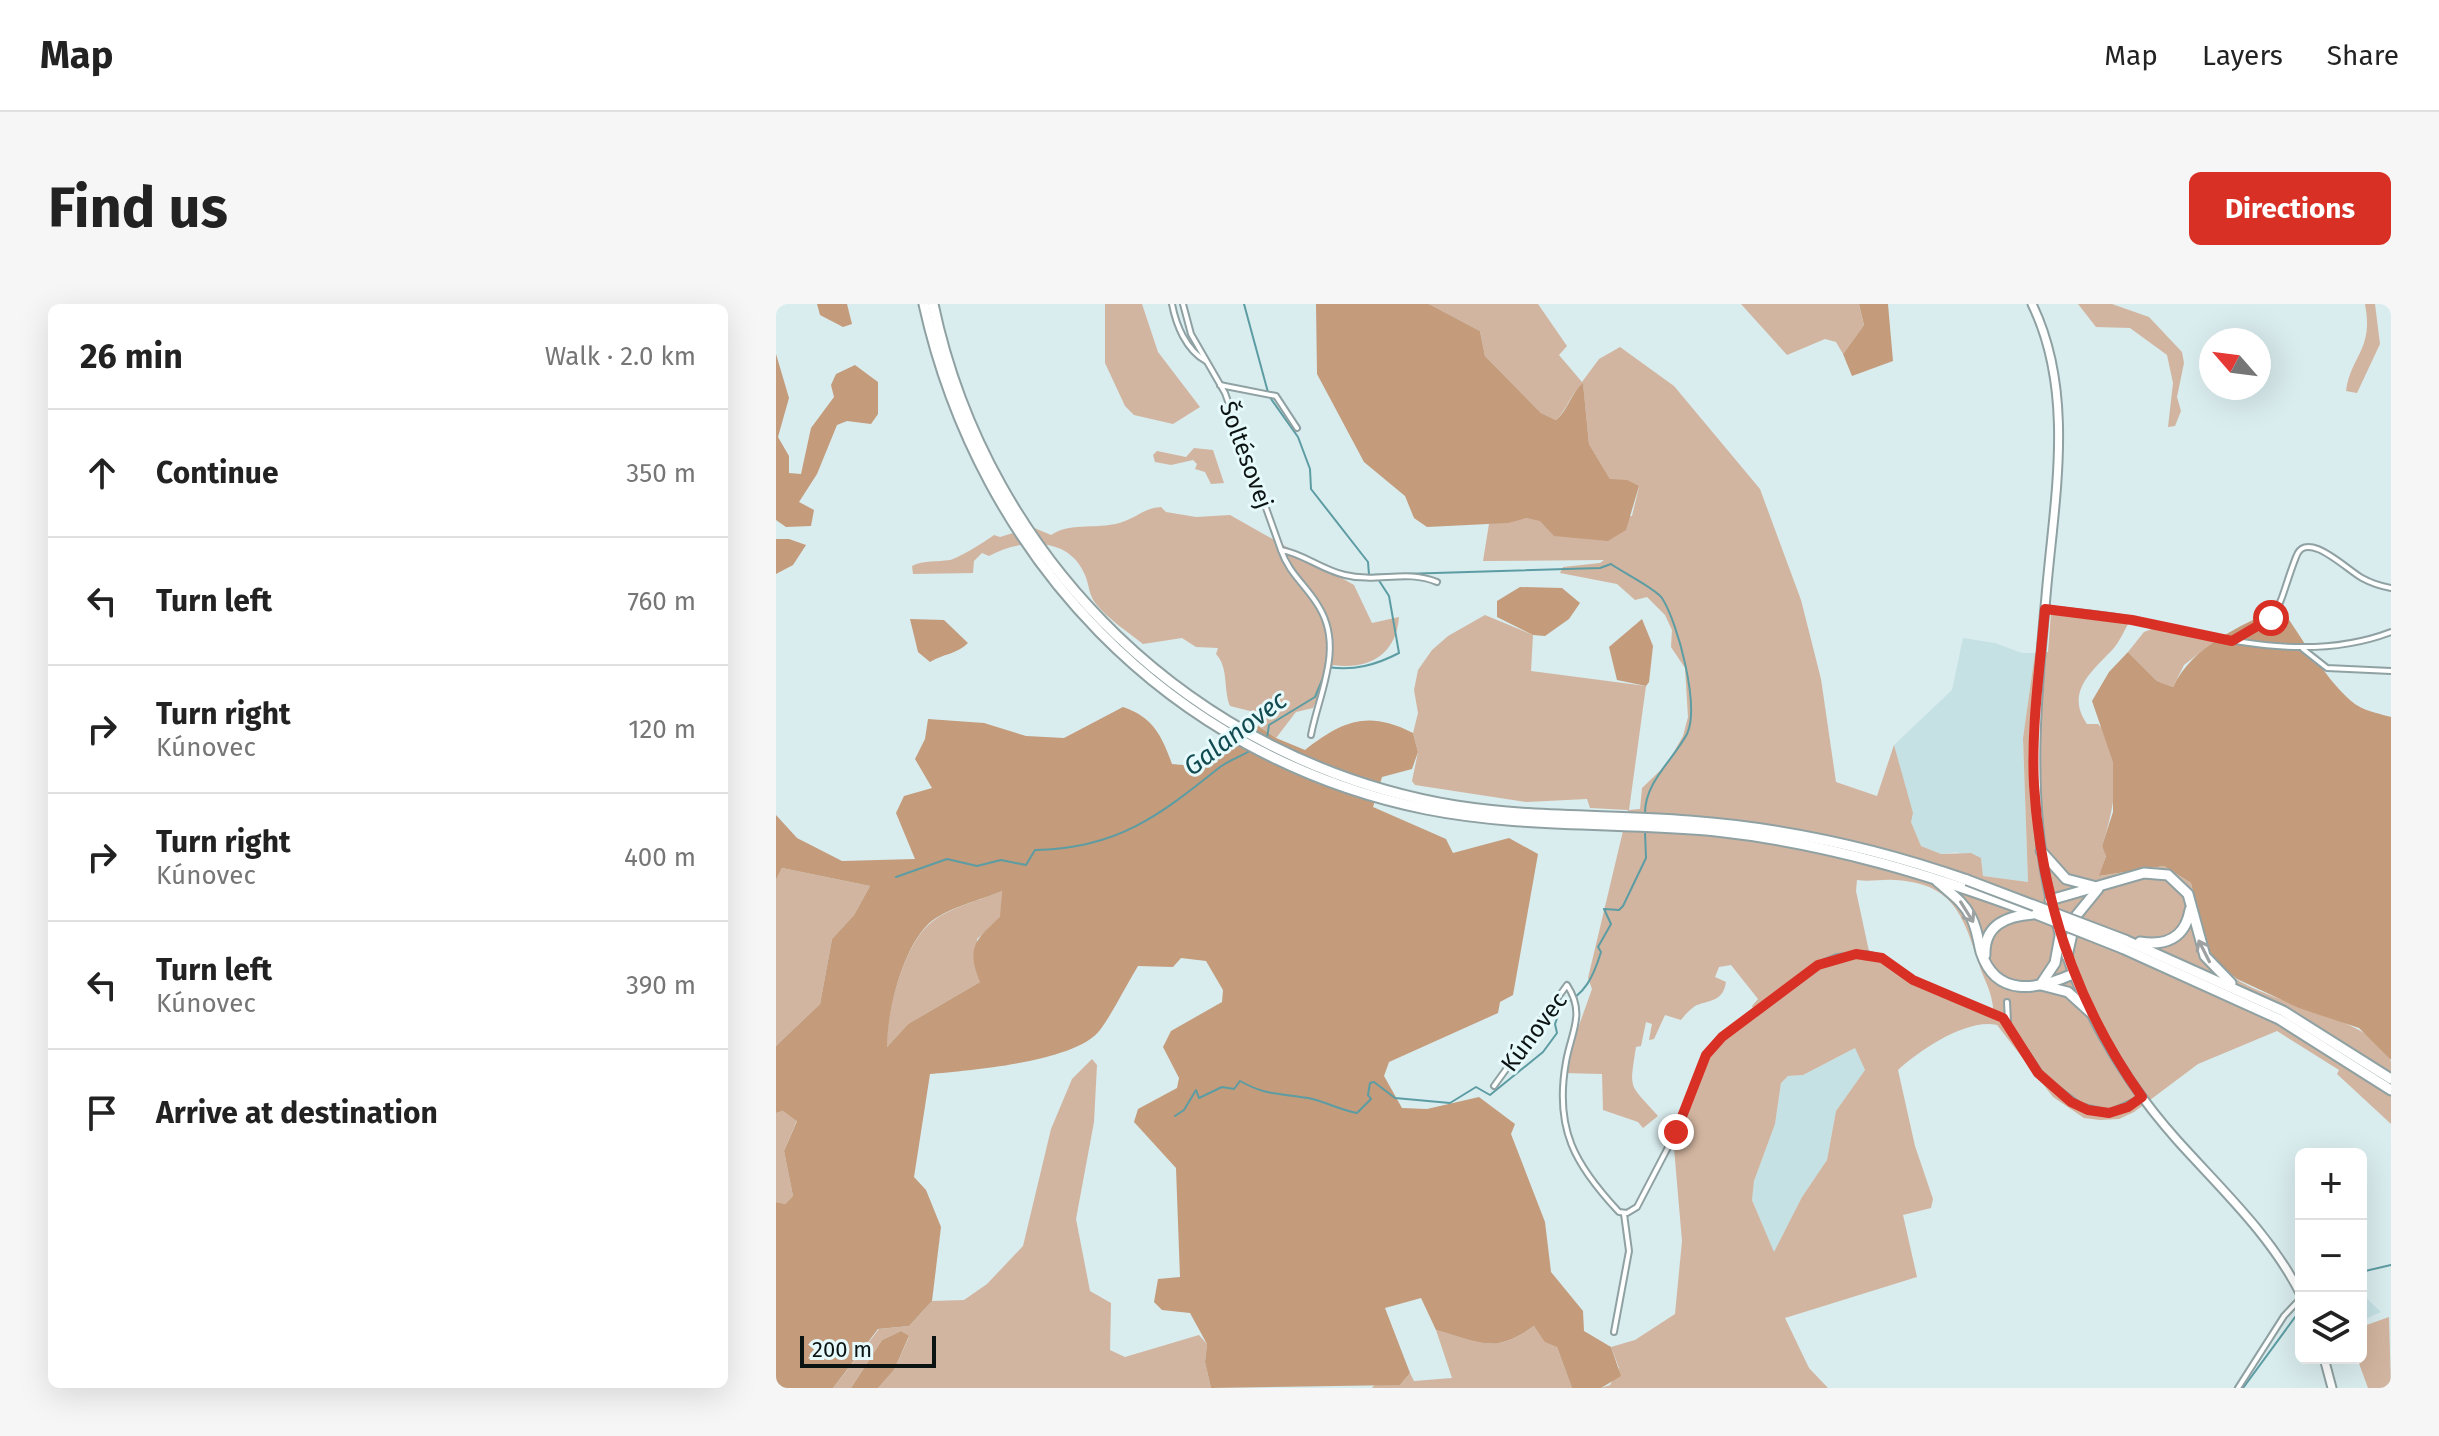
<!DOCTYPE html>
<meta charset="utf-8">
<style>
body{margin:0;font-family:"Fira Sans",sans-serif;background:#f6f6f6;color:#222}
.controls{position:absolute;right:24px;bottom:24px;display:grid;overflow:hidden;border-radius:12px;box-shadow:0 8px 32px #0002}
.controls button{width:72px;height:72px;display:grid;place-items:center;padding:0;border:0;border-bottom:2px solid #e0e0e0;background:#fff;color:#222;font:40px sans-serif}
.compass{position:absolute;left:1423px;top:24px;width:72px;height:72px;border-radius:50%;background:#fff;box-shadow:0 8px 32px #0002;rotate:298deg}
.scale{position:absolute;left:24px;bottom:20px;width:136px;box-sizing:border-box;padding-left:8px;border:4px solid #0c1313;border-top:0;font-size:22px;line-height:28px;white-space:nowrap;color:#0c1313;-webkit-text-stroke:6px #e6f9fb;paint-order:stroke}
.stop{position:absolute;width:24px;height:24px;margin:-18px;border:6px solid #d93025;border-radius:50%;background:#fff}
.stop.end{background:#d93025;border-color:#fff;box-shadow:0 2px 8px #0008}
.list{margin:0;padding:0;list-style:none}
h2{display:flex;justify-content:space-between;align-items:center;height:104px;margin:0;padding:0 32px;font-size:34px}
h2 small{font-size:26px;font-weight:400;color:#767676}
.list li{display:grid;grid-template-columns:52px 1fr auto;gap:24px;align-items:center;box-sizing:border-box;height:128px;padding:0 32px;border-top:2px solid #e0e0e0}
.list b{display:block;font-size:30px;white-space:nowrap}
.list p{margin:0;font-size:26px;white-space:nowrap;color:#767676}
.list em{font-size:26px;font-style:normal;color:#767676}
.icon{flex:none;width:44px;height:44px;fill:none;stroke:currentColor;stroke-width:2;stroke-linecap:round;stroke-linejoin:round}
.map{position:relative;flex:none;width:1615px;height:1084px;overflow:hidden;border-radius:12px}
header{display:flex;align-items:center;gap:48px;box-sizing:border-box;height:112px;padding:0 40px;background:#fff;border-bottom:2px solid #e0e0e0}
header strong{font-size:38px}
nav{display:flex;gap:44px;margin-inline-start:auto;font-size:28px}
.intro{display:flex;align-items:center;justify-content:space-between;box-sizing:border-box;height:192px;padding:0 48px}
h1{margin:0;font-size:56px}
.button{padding:20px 36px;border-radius:12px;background:#d93025;color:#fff;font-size:28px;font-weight:700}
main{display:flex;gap:48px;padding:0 48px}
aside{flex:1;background:#fff;border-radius:12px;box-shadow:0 8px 32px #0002}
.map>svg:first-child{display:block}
.built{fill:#c5e1e4}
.green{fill:#d2b5a0;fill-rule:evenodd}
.forest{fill:#c49b7b;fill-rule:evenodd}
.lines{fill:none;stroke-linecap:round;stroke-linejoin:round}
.stream{stroke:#5c9ca3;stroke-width:2}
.minor-casing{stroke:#8fa1a2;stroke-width:8}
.primary-casing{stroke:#8fa1a2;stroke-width:11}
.motorway-casing{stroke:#8fa1a2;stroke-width:13}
.minor{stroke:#fff;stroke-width:4}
.primary{stroke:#fff;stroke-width:7}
.motorway{stroke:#fff;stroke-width:9}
.motorway-bridge-casing{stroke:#8fa1a2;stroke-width:13;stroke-linecap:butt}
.motorway-bridge{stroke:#fff;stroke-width:9}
.oneway{stroke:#9ea1a1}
.route{stroke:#d93025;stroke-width:10}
.labels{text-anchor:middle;stroke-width:6;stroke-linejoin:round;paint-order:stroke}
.street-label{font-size:24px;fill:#0c1313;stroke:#e6f9fb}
.water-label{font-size:26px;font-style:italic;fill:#114b51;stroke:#e6f9fb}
</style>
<header>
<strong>Map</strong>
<nav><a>Map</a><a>Layers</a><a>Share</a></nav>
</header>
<div class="intro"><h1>Find us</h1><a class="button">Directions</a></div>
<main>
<aside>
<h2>26 min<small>Walk · 2.0 km</small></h2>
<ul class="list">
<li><svg class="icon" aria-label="ahead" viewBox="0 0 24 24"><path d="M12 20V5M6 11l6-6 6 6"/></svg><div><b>Continue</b></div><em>350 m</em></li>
<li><svg class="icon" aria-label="left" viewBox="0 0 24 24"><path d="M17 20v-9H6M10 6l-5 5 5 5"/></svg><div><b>Turn left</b></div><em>760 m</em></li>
<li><svg class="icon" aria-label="right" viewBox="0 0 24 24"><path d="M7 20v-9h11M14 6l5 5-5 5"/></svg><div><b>Turn right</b><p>Kúnovec</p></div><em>120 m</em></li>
<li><svg class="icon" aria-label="right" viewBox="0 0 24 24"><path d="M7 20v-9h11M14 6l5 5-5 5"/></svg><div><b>Turn right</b><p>Kúnovec</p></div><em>400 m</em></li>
<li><svg class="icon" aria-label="left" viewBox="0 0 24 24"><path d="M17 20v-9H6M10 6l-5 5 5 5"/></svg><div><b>Turn left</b><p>Kúnovec</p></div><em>390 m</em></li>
<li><svg class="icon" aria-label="arrive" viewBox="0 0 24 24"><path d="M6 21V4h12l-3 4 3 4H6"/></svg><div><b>Arrive at destination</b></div></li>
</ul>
</aside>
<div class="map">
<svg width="1615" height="1084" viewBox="0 0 1615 1084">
<rect width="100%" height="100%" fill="#d9ecee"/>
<g class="built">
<path d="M1187 334 1219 339 1246 349H1259L1247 434 1252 578 1207 572 1205 554 1180 548 1165 550 1145 542 1135 518 1118 441 1176 386Z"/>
<path d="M1079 744 1089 766 1060 807 1051 856 1026 893 998 949 976 895 978 877 999 820 1005 779 1012 772 1027 771Z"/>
<path d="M1585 989 1605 1008 1585 1017Z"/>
</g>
<g class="green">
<path d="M329 0H366L382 48 424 103 397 120 358 111 349 102 329 59Z"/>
<path d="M653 0H762L791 42 783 51 806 78 823 55 844 43 898 82 984 185 1025 296 1045 375 1060 478 1101 492 1118 441 1137 509 1135 518 1145 542 1165 550 1195 549 1205 554 1207 572 1252 578 1247 434 1259 349 1272 348 1275 309 1353 318C1348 327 1344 337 1337 345 1318 366 1288 387 1311 420H1322C1351 448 1337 509 1326 542L1330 551 1324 572 1388 562 1415 579C1420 603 1422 636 1437 656 1473 702 1601 709 1615 758 1615 776 1615 802 1615 820L1561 770 1563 766 1501 727 1422 760 1358 808 1343 815 1324 816 1308 814 1277 793 1221 721C1191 714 1144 746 1122 766L1139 842 1157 895 1155 904 1127 911 1141 973 1009 1014 1033 1064 1052 1084H825L834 1081 843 1064 835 1043 859 1036 899 1010 906 937 898 844 918 785 938 745 981 713 976 702 982 695 955 661 943 663 939 673 950 678C947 697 935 696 921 701 915 704 909 711 905 716L889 711 878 735 873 736 876 720 870 718 865 742 860 743C853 788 853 779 882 812L867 824 862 818 827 806 826 770 786 769 816 685 812 674 852 506 814 504 811 495 750 498 639 481 636 477 642 448 637 429 642 409 638 386 642 366 656 346 672 332 709 311 757 331 755 367 870 382 853 506 864 505 866 484 891 460 907 432 912 413 909 364 895 343 896 326 889 311 871 293 859 296 841 280 784 269 787 263 824 259 828 256 707 257 713 220 751 214 856 212 863 183 834 175 813 140 807 80C794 89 792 105 780 116L765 109 709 52 704 27ZM1081 576C1094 578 1106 575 1118 576 1174 579 1186 607 1201 654 1207 676 1219 690 1217 713L1158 688 1094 652 1080 587ZM1079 744 1089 766 1060 807 1051 856 1026 893 998 948 976 896 978 877 999 820 1005 779 1012 772 1027 771Z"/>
<path d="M965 0H1083L1088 21 1067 50 1060 38 1049 35 1011 51Z"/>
<path d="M1302 0H1336L1373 13 1406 48 1408 59 1401 93 1405 107 1399 122 1392 123 1397 79 1391 51 1354 24 1320 23Z"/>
<path d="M1589 0H1599L1604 40 1581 89 1570 87C1575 51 1598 46 1589 0Z"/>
<path d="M418 144 437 146 448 179 435 180 429 168 419 165 421 160 417 156 395 161 379 158 377 151 381 147 410 153Z"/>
<path d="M385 203 390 208 420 213 454 211 578 281 596 319 623 313C620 351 593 366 557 361L537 404 520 408 500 434 482 422V409L454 402C447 385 453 364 440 350L442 344 420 343 406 334 367 340C352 328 332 315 320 300 313 292 313 280 309 271 293 231 243 235 213 252L206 249 198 257 197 269 137 270 136 262C148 256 161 258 174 256 183 254 210 237 218 231L224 233 256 223 275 231C296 217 324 227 349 217 363 212 369 204 385 203Z"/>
<path d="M1381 323 1440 336 1408 361 1397 383 1381 377 1352 348 1368 328Z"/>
<path d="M6 564 94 582 78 611 56 635 44 700 0 742V576Z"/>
<path d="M226 587 225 613 201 635 204 678 132 720 110 744C111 709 127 639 157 617 175 603 205 596 226 587Z"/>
<path d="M316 755 321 761 318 818 300 915 314 987 335 999 334 1046 349 1053 423 1031 431 1040 429 1058 435 1084H102L118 1066 133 1033 125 1027 106 1036 75 1084H57L103 1025 133 1022 156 997 188 996 211 980 247 942 275 825 296 775Z"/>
<path d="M7 807 21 816 8 847 17 892 9 900 0 898V809Z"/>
<path d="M1613 1013 1615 1084H1592L1581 1054H1585V1023Z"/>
<path d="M758 1022 781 1043 796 1084H596L600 1079 624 1081 634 1069 638 1077 676 1074 660 1026C704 1038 719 1051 758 1022Z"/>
</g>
<g class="forest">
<path d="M41 0H71L76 20 67 23 44 11Z"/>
<path d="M540 0H653L704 27 709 52 765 109 780 116C793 105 794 90 807 79L813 140 834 175 851 176 863 182 850 226 832 237 778 232 764 217 751 214 732 219 651 223 638 214 629 192 588 158 541 70Z"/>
<path d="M1083 0H1112L1117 57 1076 72 1067 50 1088 21Z"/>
<path d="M0 50 13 94 2 133 13 152V169L25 170 35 124 58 93 55 81 60 70 79 61 102 78V110L95 120 71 117 61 121 41 170 23 198 38 206 35 222 10 223 0 216Z"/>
<path d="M0 235H13L30 241 17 261 0 270Z"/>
<path d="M744 283 786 284 804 299 793 315 769 332 757 331 721 313V297Z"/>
<path d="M1504 302C1522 328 1557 388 1584 403 1593 408 1605 410 1615 413V756L1583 724 1523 704 1461 675 1437 655 1425 625 1415 579 1388 562 1323 572 1330 552 1326 542 1337 508V458L1316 397 1333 368 1352 348 1381 377 1397 383C1418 340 1463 324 1504 302Z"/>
<path d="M134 315 168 316 192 339C181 350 167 350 154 358L142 348Z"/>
<path d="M866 315 877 342 873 378 870 382 841 376 833 343Z"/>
<path d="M347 403C377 413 386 432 396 460L418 462 482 422 500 434 529 446C567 417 591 406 637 429L642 448 636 465 606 473 597 503 670 535 677 549 733 534 762 550 737 691 724 698 722 709 613 758 608 772 626 804 651 805 703 793 739 820 735 830 769 918 775 968 807 1007 808 1027 835 1043 845 1072 825 1084H796L781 1043 769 1038 758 1022C718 1051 704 1038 660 1026L645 994 609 1004 634 1069 624 1081 435 1084 429 1058 431 1040 414 1009 386 1006 378 998 382 975 404 973 400 864 358 818 362 805 401 784 403 774 387 743 395 727 446 698 447 686 430 657 405 654 397 663 362 662C349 683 338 707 324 726 300 758 195 766 154 770L138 873 150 886 165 923 156 997 133 1022 102 1025 57 1084H0V898L9 900 17 892 8 847 21 817 7 807 0 809V742L44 700 56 635 78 611 94 582 6 564 0 576V511L21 534 66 557 139 555 120 509 128 492 156 484 139 455 149 435 152 415 208 419 250 432 288 434ZM226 587 224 613C199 636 190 644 204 678L132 720 111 743C111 708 127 639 157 616 175 603 205 596 226 587Z"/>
<path d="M125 1027 133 1032 118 1066 102 1084H75L106 1036Z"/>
</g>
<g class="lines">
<g class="stream">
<path d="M468 0 493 92 522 133 534 165 535 185 592 258 593 271"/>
<path d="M593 271 824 264 835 260C846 268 879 284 886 294 902 319 924 402 911 430 897 456 869 478 869 509"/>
<path d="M552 363C578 367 600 361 623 349L613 292 602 275"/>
<path d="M491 434 493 421 539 393 549 369"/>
<path d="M120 573 171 555 201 562 225 556 250 561 259 546C341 545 384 511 444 463 454 456 466 452 477 445"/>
<path d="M399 812 408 806 420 786 423 794 446 783 458 785 464 777C491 792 503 789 532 794 548 797 564 806 581 809L595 795 592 791 594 779 598 778 619 794 674 799 700 783 714 791 767 748 781 729 779 720 786 700C809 692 818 671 825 648L822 643 835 620 828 605 843 606 847 602 870 554 869 528"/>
<path d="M1585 968 1615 961"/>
<path d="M1467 1084 1525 1005"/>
</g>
<g class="minor-casing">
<g id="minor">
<path d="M396 0C400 21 410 46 430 57"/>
<path d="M407 0 415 30 449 89 505 246"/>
<path d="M444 81 500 92 521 124"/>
<path d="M1269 305C1299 308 1331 310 1360 317 1444 334 1531 360 1615 328"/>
<path d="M1456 337C1513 303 1498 310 1520 253 1530 224 1571 266 1586 274 1595 279 1604 282 1615 284"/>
<path d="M1527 345 1551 364 1615 367"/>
<path d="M535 431C543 389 568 344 543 303 531 282 513 270 505 246 526 249 546 266 569 271 601 279 631 265 661 278"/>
<path d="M1231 698 1232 718"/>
<path d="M718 782 791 681C810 710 795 728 790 758 778 825 799 861 843 908L851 909 861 903 900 828 930 751 946 733 1042 661 1061 653 1091 650 1106 654 1137 676 1227 714 1267 774 1304 802 1333 809 1366 794"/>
<path d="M838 1028 853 947 848 910"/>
<path d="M1462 1084 1508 1012 1525 994"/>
</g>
</g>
<g class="primary-casing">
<g id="primary">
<path d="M1256 0C1300 90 1278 196 1270 292 1261 389 1252 484 1271 580 1289 676 1337 764 1401 836 1445 885 1495 931 1525 991"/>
<path d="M1548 1054 1556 1084"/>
</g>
</g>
<g class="motorway-casing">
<g id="motorway">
<path d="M148 0C204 253 393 453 650 505 745 524 843 518 940 527 1051 539 1156 571 1260 610"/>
<path d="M157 0C211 258 419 459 680 502 757 514 835 511 913 517 1008 524 1100 544 1191 576"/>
<path d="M1265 547 1290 575 1317 582"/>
<path d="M1161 577C1174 589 1187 597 1195 613 1201 624 1202 636 1205 648 1220 694 1261 686 1297 670"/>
<path d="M1274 596 1368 569 1392 571 1412 590 1429 652 1455 679"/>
<path d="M1349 636 1507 707 1615 775"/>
<path d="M1364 638C1389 642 1409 635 1414 606"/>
<path d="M1346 644 1503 715 1615 786"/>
<path d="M1209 651C1208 621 1230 612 1257 610"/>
<path d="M1291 652 1300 612 1322 585"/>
<path d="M1265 680 1279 659 1284 632"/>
<path d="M1265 681 1292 688 1314 708"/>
</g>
</g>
<use href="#minor" class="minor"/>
<use href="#primary" class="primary"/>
<use href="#motorway" class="motorway"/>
<g class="motorway-bridge-casing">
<g id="motorway-bridge">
<path d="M1191 576 1349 636"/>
<path d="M1260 610 1346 644"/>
</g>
</g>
<use href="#motorway-bridge" class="motorway-bridge"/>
</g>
<defs><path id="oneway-shaft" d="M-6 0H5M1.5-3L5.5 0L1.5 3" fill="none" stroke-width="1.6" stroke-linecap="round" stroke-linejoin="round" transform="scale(2)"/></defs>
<g class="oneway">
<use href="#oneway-shaft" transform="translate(1191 608) rotate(58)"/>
<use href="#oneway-shaft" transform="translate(1428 647) rotate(-117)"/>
</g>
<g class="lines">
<path class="route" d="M900 828 930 751 946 733 1042 661 1080 650 1106 654 1137 676 1227 714 1262 769 1295 798 1312 806 1333 809 1352 803 1366 793C1300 700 1265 596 1258 481 1255 423 1264 363 1269 305L1356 316 1456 337 1495 314"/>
</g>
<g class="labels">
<g class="street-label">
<text transform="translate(470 151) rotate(70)" y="8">Šoltésovej</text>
<text transform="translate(758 728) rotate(-53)" y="8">Kúnovec</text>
</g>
<g class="water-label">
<text transform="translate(459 429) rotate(-37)" y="9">Galanovec</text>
</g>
</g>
</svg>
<div class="controls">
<button>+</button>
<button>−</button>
<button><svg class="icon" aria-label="layers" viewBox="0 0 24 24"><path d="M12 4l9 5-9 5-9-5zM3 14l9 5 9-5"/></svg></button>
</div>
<svg class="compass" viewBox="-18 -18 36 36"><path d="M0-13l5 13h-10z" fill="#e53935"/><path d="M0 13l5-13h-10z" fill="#767676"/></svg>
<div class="scale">200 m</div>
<div class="stop" style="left:1495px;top:314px"></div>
<div class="stop end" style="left:900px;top:828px"></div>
</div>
</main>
